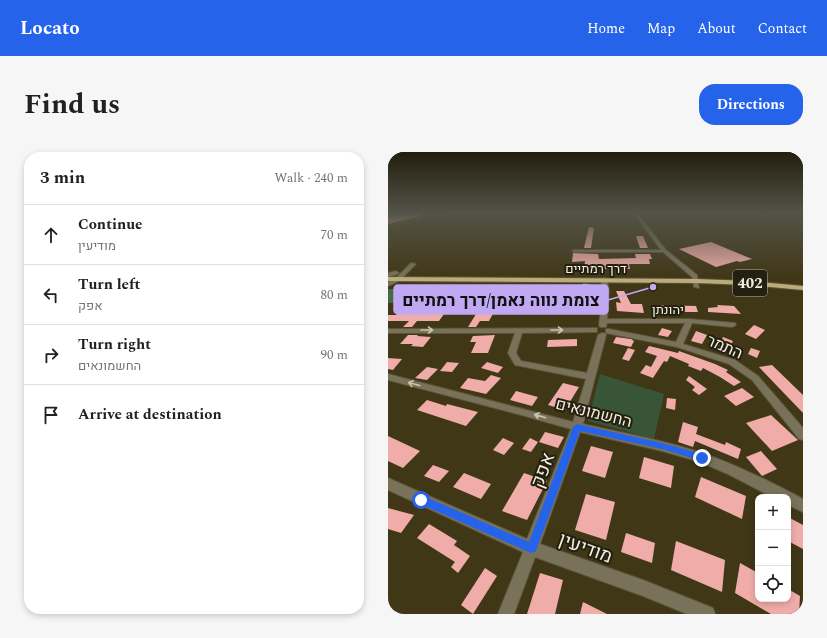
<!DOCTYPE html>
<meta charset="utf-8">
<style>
body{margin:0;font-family:Spectral,Heebo,serif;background:#f6f6f6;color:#202124}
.controls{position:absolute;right:12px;bottom:12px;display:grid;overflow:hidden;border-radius:8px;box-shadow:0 2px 6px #0003}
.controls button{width:36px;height:36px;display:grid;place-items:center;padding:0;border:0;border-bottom:1px solid #e0e0e0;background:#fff;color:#202124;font:20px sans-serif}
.stop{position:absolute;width:12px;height:12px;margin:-9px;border:3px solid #2563eb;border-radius:50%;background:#fff}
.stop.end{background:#2563eb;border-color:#fff;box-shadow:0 1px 4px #0008}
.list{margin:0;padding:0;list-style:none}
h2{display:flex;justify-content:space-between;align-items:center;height:52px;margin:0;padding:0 16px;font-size:17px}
h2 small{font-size:13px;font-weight:400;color:#757577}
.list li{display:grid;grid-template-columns:26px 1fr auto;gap:12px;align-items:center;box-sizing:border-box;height:60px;padding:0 16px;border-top:1px solid #e0e0e0}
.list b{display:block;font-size:15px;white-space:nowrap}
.list p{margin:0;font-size:13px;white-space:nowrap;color:#757577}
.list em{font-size:13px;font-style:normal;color:#757577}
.icon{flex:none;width:22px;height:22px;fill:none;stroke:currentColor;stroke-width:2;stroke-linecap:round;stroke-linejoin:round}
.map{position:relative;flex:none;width:415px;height:462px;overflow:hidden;border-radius:16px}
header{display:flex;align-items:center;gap:24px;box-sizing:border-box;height:56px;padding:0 20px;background:#2563eb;color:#fff}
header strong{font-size:19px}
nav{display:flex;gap:22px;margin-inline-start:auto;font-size:14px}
.intro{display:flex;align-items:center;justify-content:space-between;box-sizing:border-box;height:96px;padding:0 24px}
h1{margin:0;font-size:28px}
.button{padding:10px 18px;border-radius:16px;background:#2563eb;color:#fff;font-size:14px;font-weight:700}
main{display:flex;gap:24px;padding:0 24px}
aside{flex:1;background:#fff;border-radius:16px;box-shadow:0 2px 6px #0003}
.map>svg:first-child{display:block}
.built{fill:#4a3f16}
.green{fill:#395538}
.forest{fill:#446c42}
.building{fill:#efaca8}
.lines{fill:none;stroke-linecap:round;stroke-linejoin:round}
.minor-casing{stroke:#5d5437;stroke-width:2}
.primary-casing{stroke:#5d5437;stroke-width:2}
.minor{fill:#79725b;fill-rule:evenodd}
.primary{fill:#baac7b;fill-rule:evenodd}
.oneway{stroke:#c9c3af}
.route{fill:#2563eb}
.labels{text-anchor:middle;stroke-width:4;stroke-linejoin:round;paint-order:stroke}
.far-street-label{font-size:13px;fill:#f4efdc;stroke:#231f11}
.shield{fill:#231f11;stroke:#b5b19f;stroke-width:1}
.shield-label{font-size:15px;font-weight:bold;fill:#f4efdc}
.street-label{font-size:16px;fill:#f4efdc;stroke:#231f11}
.near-street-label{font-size:19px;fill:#f4efdc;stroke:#231f11}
.leader{fill:none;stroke:#c1a8f3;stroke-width:1.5}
.callout-dot{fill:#c1a8f3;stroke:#231f11;stroke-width:1.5}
.callout{fill:#c1a8f3;stroke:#c1a8f3;stroke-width:1.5}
.callout-label{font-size:17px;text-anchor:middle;font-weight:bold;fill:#111}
</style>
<header>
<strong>Locato</strong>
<nav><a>Home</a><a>Map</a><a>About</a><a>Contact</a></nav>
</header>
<div class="intro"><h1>Find us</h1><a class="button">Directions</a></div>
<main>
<aside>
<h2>3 min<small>Walk · 240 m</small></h2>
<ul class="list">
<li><svg class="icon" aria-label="ahead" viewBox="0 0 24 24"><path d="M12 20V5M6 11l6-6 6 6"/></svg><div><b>Continue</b><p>מודיעין</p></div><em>70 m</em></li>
<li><svg class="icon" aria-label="left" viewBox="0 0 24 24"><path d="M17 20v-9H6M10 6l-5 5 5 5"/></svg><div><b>Turn left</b><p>אפק</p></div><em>80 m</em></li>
<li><svg class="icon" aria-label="right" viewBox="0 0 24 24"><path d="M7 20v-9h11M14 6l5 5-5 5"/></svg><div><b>Turn right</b><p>החשמונאים</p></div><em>90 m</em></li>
<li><svg class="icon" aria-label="arrive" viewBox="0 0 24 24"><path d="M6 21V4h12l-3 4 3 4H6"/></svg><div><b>Arrive at destination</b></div></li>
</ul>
</aside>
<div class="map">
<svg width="415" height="462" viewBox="0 0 415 462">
<rect width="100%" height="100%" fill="#403717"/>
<path class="built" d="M0 61H68L0 79Z"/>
<path class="green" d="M212 222 276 242 266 287 200 269Z"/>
<path class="forest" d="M211 136 212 152 0 151V137Z"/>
<g class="building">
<path d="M0 61H33L34 64 0 72Z"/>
<path d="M201 75 206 76 203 96H196Z"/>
<path d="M248 84H255L260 96H252Z"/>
<path d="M323 90 364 107 352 110 349 109 328 115 291 97Z"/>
<path d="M185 101 210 102 211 107 248 106 247 102H262L264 107H261L262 112H241L242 117H196L197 109 184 110Z"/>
<path d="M228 139H236L243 152H254L256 161 229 159 228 150 233 151Z"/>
<path d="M99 144H106L103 149 122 148 119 158H107L101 169H92L88 175H80Z"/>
<path d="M270 153 308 154 310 160H281L282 162H275Z"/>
<path d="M329 153 346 154 353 162 320 160V156L330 155Z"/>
<path d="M23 154H59L57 158H59L51 169H29L24 175H15L21 169H0V163H8L11 159H18Z"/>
<path d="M366 173 377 178 368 187 357 182Z"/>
<path d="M274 176 284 179 280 185 270 183Z"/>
<path d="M308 179 319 183 314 192 303 189Z"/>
<path d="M20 183H30L29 184 43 185 35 195 23 194 25 192H12Z"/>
<path d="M107 183 100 201H83L88 190H82L85 184Z"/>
<path d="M228 185 243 187 246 189 243 195 225 191Z"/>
<path d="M335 185 345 189 340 198 330 195Z"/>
<path d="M189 187V194L159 195 160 188Z"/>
<path d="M261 194 290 201 291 199 327 212 340 218 338 220 353 230 346 234 332 225 315 216 313 219 300 214 301 212 282 204 279 210 276 209 265 226 252 221 258 213 263 215 269 204 257 200Z"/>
<path d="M240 196 247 198 241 209 234 207Z"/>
<path d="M363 196 372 199 369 206 360 202Z"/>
<path d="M0 206 14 207 5 218 0 217Z"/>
<path d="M59 210 71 211 64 220 52 219Z"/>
<path d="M99 210 115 215 110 221 93 216Z"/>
<path d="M384 213 415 243V261L371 215Z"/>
<path d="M39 215 50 217 39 228 27 226Z"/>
<path d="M103 223 113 226 98 242 72 236 80 226 97 229Z"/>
<path d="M301 224 319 237 311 243 304 238 307 235 298 228Z"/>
<path d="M175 231 191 235 177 258 160 253Z"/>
<path d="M354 236 366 245 348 254 336 244Z"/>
<path d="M128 239 150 245 144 254 122 248Z"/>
<path d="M279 246 288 247 287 258 278 256Z"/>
<path d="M39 248 58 254 59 252 90 260 78 274 29 258Z"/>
<path d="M383 263 410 288 384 299 358 271Z"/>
<path d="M295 270 310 275 308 282 337 293 338 290 353 297 350 307 307 289 305 295 290 290Z"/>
<path d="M157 280 176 285 170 296 151 290Z"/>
<path d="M0 284 32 299 15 316 0 309Z"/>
<path d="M115 286 126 291 116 303 105 298Z"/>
<path d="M142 286 150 290 143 300 134 297Z"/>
<path d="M203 294 225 300 217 326 194 319Z"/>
<path d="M373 299 389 317 374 324 358 305Z"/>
<path d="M256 305 286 314 283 336 251 326Z"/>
<path d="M45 313 61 319 51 330 36 324Z"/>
<path d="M76 321 103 332 93 347 65 335Z"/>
<path d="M136 321 159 329 139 368 114 359Z"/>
<path d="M313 325 358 344 354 367 307 345Z"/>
<path d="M198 342 227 350 218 388 187 378Z"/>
<path d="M0 356 26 363 13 381 0 377Z"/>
<path d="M400 365 415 373V397L400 389Z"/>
<path d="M41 372 69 389 66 393 82 404 70 421 63 415 67 410 29 386Z"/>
<path d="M238 381 267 391 264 411 233 400Z"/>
<path d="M288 389 337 408 334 440 283 418Z"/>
<path d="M352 411 370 421V447H400V437L412 444 411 462H383L347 441Z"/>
<path d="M97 416 109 424 85 462 73 453Z"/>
<path d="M152 421 175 428 167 462H139Z"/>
<path d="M195 450 219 462H192Z"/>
</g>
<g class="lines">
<g class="minor-casing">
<g id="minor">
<path d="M246 61H249L278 98 309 123 311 136 306 135 304 125 275 100H186L184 99 186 98H273Z"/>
<path d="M23 111 28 112 11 129 0 134V130L7 127Z"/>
<path d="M8 119 11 121 10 122 0 125V121Z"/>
<path d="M216 126 219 128 221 139 219 167H301L347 171 348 173 344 175 304 171 295 192 347 208 370 224 415 276V288L411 287 364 228 341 212 289 195 218 181V177H221L288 190 297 171H219L218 175H212L211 173 215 139 213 128Z"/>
<path d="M206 176H209V180L134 181 128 201 133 209 199 221 210 183 214 181H217L218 183 195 272C235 281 276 288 314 301 349 313 383 330 415 347V360L400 353V345H384L342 323 312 310 274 299 192 280 152 392 255 428 325 456 327 462H299L255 444 147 405 126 462H110L135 400 0 338V326L139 387 183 277 137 264 0 228V222L185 270 198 227 127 213 120 201 127 181H0V177Z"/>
</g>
</g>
<g class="primary-casing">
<g id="primary">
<path d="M0 125 309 127 361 129 415 134V138L361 133 309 131 0 129Z"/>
<path d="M195 132H199L217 140 214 142 195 134Z"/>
</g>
</g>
<use href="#minor" class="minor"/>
<use href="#primary" class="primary"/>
</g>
<defs><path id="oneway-shaft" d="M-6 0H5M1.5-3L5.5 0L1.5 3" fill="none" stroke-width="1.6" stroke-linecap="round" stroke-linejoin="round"/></defs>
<g class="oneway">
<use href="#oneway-shaft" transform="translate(39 178)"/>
<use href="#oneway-shaft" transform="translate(169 178)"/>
<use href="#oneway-shaft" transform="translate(26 232) rotate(-165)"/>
<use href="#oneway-shaft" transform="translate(152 264) rotate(-164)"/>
</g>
<linearGradient id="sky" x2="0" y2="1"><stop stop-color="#231e0d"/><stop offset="0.48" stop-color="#535347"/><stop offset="1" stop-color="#535347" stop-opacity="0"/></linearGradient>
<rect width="415" height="126" fill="url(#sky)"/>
<path class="route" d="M189 272 274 291 314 302 318 306 314 309 274 297 192 279 149 396 147 400 143 401 30 351 28 348 30 344 33 343 141 390 185 275Z"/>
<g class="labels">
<g class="far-street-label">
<text x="208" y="121">דרך רמתיים</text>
<text x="280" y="162">יהונתן</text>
</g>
<rect class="shield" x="345" y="118" width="34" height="26" rx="3"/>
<g class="shield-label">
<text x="362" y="136">402</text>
</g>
<g class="street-label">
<text transform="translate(337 194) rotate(23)" y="6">התמר</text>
<text transform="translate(206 260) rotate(14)" y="6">החשמונאים</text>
</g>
<g class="near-street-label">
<text transform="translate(154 318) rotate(-69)" y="7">אפק</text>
<text transform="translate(198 395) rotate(20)" y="7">מודיעין</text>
</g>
</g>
<path class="leader" d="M265 135L220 148"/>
<circle class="callout-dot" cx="265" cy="135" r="4"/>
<rect class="callout" x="6" y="133" width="214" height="29" rx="4"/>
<g class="callout-label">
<text x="113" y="154">צומת נווה נאמן/דרך רמתיים</text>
</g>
</svg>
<div class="controls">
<button>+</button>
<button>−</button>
<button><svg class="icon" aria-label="locate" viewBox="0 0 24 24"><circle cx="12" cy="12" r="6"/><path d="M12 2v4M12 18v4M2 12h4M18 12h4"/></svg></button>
</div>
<div class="stop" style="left:33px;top:348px"></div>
<div class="stop end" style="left:314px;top:306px"></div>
</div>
</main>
